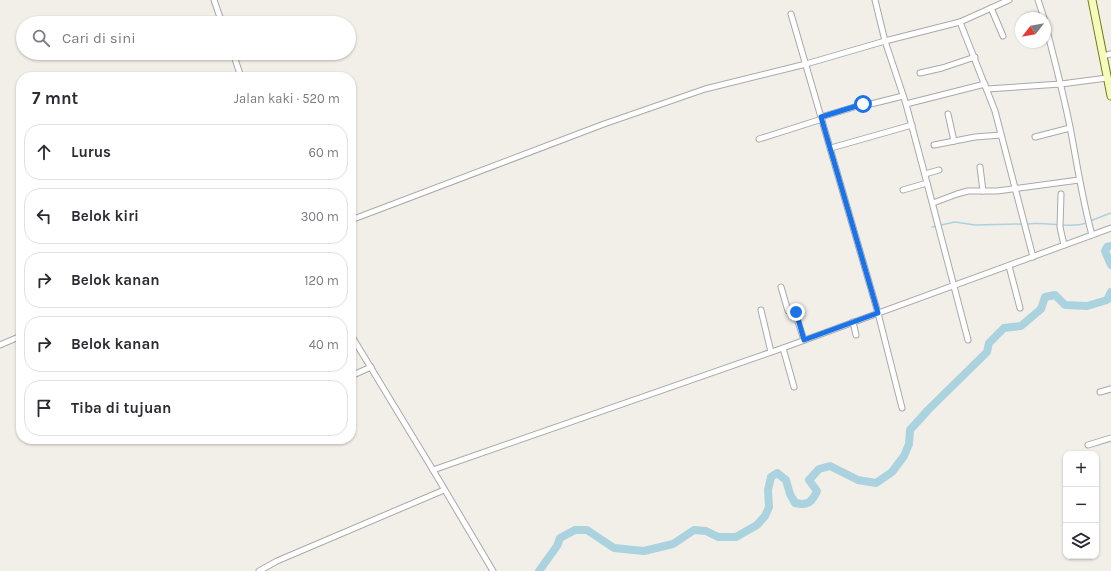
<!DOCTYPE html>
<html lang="id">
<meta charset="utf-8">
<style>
body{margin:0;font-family:Karla,sans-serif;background:#f2f2f3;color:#2b2b33}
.controls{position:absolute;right:12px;bottom:12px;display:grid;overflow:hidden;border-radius:8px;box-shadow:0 1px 3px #0004}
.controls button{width:36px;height:36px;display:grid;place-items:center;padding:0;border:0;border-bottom:1px solid #e1e1e2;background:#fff;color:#2b2b33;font:20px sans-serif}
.compass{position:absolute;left:1015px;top:12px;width:36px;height:36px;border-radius:50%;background:#fff;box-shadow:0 1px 3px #0004;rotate:239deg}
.stop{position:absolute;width:12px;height:12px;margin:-9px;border:3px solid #1a73e8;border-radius:50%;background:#fff}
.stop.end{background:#1a73e8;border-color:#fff;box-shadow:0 1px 4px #0008}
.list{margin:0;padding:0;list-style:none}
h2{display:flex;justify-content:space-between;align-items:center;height:52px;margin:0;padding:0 16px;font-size:17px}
h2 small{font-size:13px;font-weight:400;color:#7c7c81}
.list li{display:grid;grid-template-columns:26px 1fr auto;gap:12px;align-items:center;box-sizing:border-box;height:56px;margin:0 8px 8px;padding:0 8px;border:1px solid #e1e1e2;border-radius:16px}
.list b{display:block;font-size:15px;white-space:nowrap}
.list em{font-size:13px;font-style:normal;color:#7c7c81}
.icon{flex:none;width:22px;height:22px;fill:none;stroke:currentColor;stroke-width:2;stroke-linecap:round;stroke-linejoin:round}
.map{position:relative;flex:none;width:1111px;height:571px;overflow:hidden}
.search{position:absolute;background:#fff;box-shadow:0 1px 3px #0004;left:16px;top:16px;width:340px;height:44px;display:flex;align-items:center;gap:10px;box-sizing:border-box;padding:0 14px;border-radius:22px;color:#7c7c81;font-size:15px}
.panel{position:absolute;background:#fff;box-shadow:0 1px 3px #0004;left:16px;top:72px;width:340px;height:372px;border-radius:16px}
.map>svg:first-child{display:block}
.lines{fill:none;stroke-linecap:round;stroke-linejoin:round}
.stream{stroke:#aad3df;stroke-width:1.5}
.river{stroke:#aad3df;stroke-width:8}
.street-casing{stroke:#a9a9a9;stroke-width:7}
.secondary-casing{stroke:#707d05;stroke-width:9}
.street{stroke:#fff;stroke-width:5}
.secondary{stroke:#f7fabf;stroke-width:7}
.route{stroke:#1a73e8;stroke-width:5}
</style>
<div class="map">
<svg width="1111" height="571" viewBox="0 0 1111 571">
<rect width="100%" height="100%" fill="#f2efe9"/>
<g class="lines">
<g class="stream">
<path d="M1090 221 1111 213"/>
<path d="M1027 224C1046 221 1068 229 1087 223"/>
<path d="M932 227 955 222 975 225 1023 224"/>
</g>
<g class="river">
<path d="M1111 246 1107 247 1105 251 1111 265"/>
<path d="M539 571 557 546 560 538 575 530H587L614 548 644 551 673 544 694 530 706 531 718 537H736L757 525 765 516 769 507 768 490 771 477 777 473 786 480 790 494 795 503C808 506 812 502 817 491L809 480 819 469 830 466 858 480 876 483 892 472 904 456 909 444 910 430 928 410 987 352 989 343 1004 328 1021 326 1041 309 1045 297 1055 295 1065 305 1087 306 1107 300 1111 292"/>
</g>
<g class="street-casing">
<g id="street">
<path d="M214 0 222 23"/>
<path d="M875 0 885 41 906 104 927 183 968 340"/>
<path d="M1038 0 1044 18"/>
<path d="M991 8 1003 36"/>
<path d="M791 14 878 313 902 408"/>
<path d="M960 22 995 111 1033 257"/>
<path d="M1045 23C1054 58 1063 92 1070 127 1077 163 1082 199 1092 235"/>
<path d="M233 53 241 77"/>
<path d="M1103 56 1111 54"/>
<path d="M920 73 942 68 975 57"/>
<path d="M987 89 1061 84 1107 78"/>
<path d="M906 104 985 84"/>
<path d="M948 114 954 141"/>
<path d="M821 117 861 105 875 103 903 96"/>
<path d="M1035 137 1070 128"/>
<path d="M759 139 822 119"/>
<path d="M934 145 975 137 1001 135"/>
<path d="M831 148 912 125"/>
<path d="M980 167 983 191"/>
<path d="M925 174 939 170"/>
<path d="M903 190 927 183"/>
<path d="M1061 194 1060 227 1064 245"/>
<path d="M933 203 957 194 968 191H997L1079 180"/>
<path d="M351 220 604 124 705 89 806 64 885 41 960 22 1009 0"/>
<path d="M1009 266 1020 308"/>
<path d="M781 287 788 311 795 312 804 340"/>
<path d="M761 310 771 352"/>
<path d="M853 322 856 335"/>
<path d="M351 335 433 470 783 348 1111 228"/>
<path d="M0 345 21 336"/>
<path d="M783 348 794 387"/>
<path d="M351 376 371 367"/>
<path d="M1100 392 1111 389"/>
<path d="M1088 445 1111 438"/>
<path d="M433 470 493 571"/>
<path d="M259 571 277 561 444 490"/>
</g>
</g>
<g class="secondary-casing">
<path id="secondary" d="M1092 0 1111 96"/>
</g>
<use href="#street" class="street"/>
<use href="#secondary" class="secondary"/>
</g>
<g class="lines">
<path class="route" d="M796 312 804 340 878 313 821 117 863 104"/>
</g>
</svg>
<div class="controls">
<button>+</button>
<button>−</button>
<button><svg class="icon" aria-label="layers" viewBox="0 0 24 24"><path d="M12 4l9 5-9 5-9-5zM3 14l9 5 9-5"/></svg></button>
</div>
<svg class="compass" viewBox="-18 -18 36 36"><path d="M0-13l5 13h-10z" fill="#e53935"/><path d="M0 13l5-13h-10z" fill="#7c7c81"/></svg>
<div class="stop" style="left:863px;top:104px"></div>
<div class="stop end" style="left:796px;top:312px"></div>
<div class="search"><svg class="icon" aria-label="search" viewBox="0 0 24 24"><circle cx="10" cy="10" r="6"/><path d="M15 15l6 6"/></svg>Cari di sini</div>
<section class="panel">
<h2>7 mnt<small>Jalan kaki · 520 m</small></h2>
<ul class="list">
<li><svg class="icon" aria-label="ahead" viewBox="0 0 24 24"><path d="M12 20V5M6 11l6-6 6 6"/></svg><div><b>Lurus</b></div><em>60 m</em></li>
<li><svg class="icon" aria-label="left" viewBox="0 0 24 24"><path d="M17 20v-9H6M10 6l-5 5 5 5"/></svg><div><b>Belok kiri</b></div><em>300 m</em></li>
<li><svg class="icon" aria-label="right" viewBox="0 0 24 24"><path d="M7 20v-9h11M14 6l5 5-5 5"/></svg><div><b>Belok kanan</b></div><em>120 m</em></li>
<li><svg class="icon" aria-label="right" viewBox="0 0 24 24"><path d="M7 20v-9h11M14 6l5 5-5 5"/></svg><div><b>Belok kanan</b></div><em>40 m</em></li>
<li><svg class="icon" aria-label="arrive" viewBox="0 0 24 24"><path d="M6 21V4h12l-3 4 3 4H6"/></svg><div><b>Tiba di tujuan</b></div></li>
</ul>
</section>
</div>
